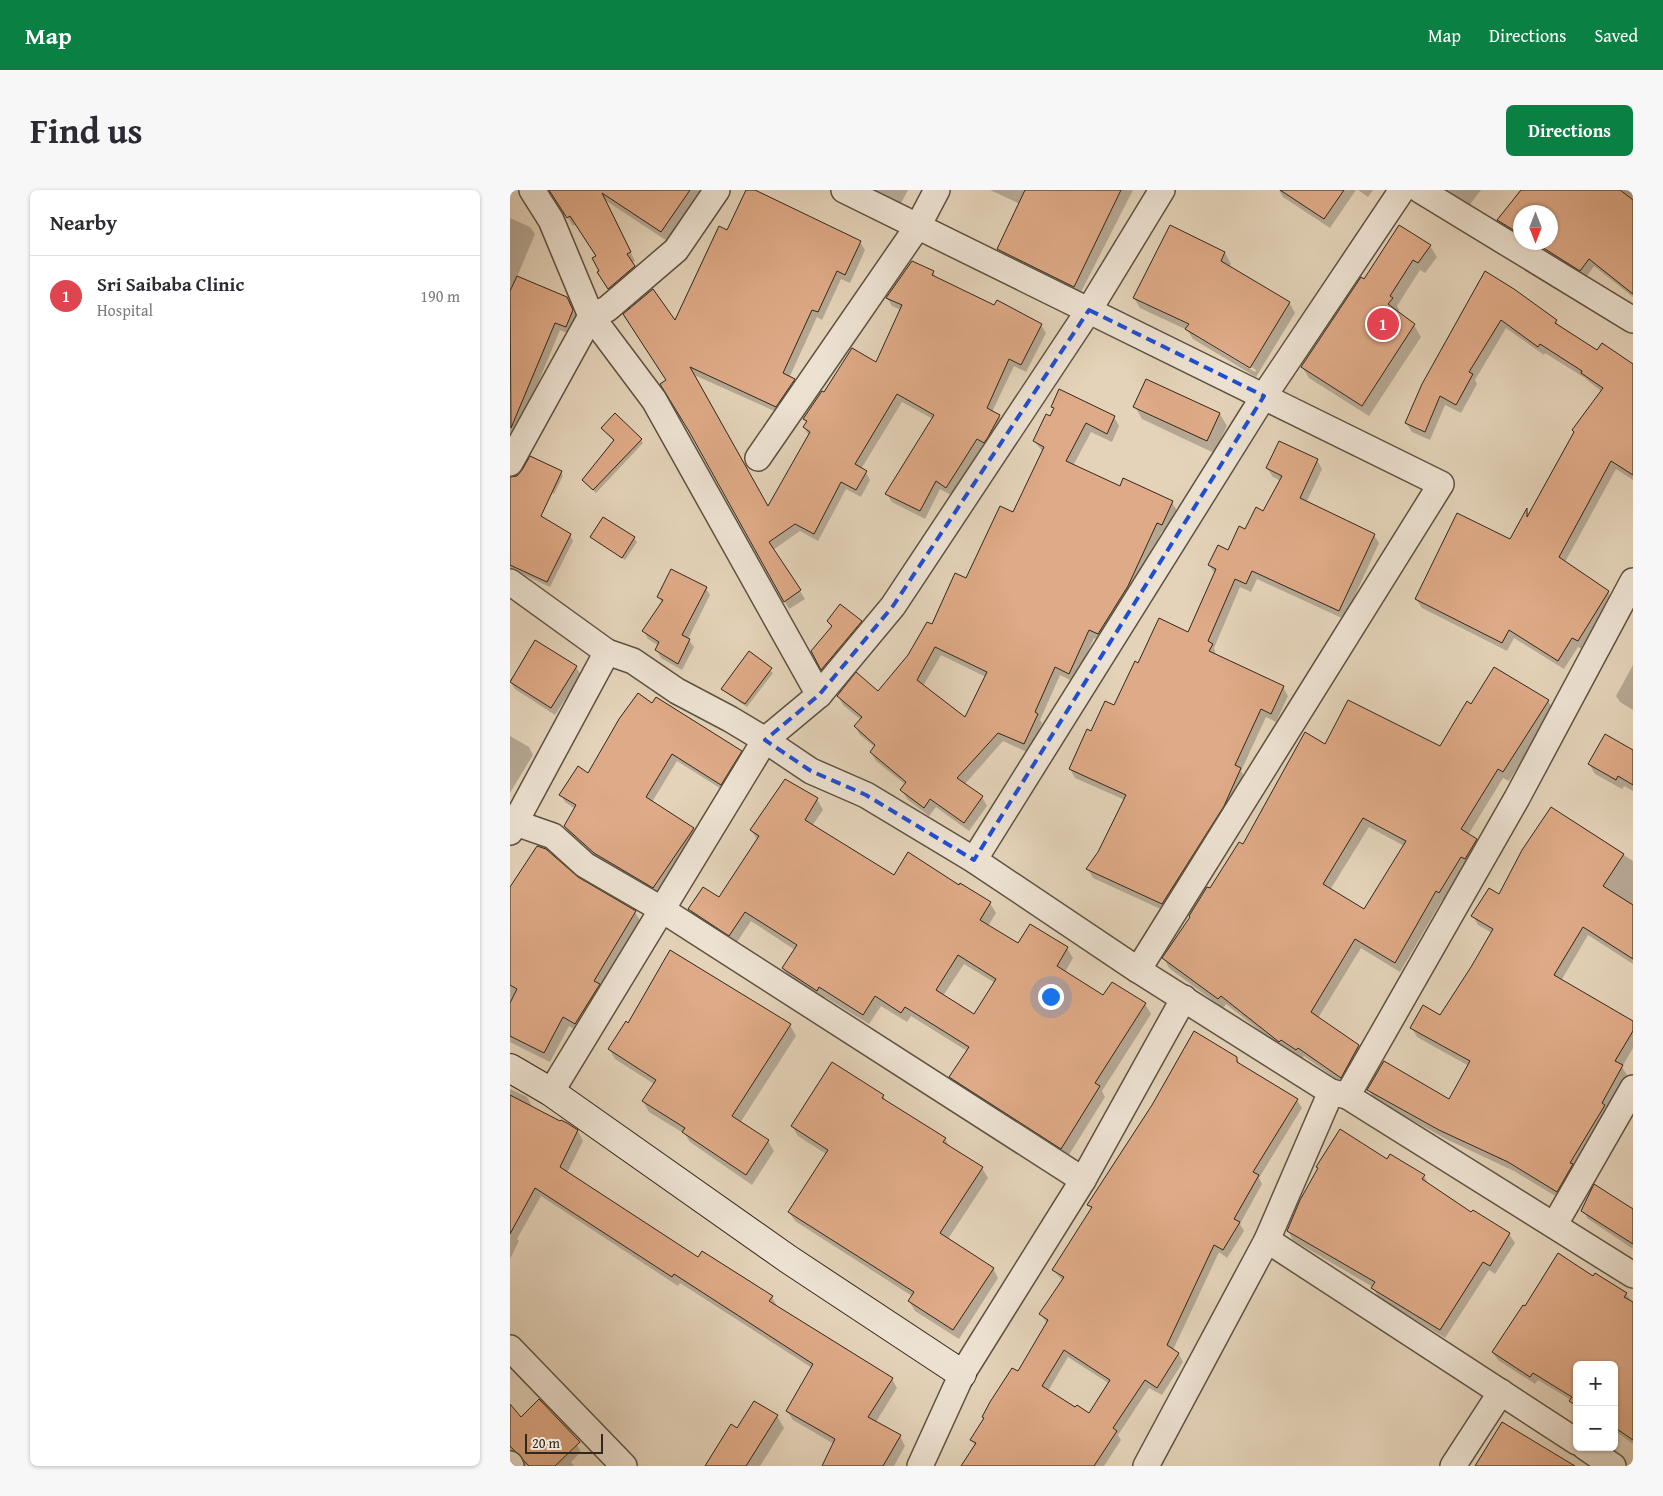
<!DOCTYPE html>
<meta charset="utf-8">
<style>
body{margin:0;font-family:"Gentium Book Plus",serif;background:#f7f7f7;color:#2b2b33}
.controls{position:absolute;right:15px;bottom:15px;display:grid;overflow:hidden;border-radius:8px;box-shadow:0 1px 4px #0004}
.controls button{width:45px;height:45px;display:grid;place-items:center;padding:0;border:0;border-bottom:1px solid #e1e1e2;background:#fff;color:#2b2b33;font:25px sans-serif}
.compass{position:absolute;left:1003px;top:15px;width:45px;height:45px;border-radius:50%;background:#fff;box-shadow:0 1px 4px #0004;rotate:180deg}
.scale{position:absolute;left:15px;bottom:12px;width:78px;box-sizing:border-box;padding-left:5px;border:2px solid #31271b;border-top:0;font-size:14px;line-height:18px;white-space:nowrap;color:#31271b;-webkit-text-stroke:4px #ede2d2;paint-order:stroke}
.you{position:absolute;left:540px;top:806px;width:18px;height:18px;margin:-12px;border:4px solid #fff;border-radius:50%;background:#1a73e8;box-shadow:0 0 0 8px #1a73e833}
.badge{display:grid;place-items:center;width:32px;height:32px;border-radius:50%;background:#0b8043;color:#fff;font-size:16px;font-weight:700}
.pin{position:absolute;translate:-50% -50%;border:2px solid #fff;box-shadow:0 1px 5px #0006}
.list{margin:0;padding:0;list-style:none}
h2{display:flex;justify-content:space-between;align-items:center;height:65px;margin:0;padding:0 20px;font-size:21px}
h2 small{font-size:16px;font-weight:400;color:#7c7c81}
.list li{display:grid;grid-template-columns:32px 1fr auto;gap:15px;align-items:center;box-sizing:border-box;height:80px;padding:0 20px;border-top:1px solid #e1e1e2}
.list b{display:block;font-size:19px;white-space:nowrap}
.list p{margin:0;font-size:16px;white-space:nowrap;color:#7c7c81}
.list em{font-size:16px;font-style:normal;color:#7c7c81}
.map{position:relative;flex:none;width:1123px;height:1276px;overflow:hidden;border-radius:8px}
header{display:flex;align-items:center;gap:30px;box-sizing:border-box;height:70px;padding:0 25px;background:#0b8043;color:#fff}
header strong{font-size:24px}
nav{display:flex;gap:28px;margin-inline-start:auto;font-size:18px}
.intro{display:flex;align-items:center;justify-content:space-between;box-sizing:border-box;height:120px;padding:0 30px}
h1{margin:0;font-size:35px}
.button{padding:12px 22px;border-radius:8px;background:#0b8043;color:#fff;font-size:18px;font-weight:700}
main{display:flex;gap:30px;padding:0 30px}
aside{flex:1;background:#fff;border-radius:8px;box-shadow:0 1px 4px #0004}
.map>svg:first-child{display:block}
.shadow{fill:#0003;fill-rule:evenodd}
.building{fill:#dfaa87;stroke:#31271b;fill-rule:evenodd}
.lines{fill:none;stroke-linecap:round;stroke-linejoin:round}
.street-casing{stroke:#5e5242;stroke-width:28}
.secondary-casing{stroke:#31271b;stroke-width:30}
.street{stroke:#ede2d2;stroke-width:25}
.secondary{stroke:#ede2d2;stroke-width:28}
.marked{fill:none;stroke:#1d4ed8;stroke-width:4;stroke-dasharray:10 6;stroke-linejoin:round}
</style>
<header>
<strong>Map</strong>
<nav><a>Map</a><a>Directions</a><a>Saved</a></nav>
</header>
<div class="intro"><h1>Find us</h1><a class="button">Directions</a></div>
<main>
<aside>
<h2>Nearby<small></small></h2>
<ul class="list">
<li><span class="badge" style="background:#e0444e">1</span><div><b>Sri Saibaba Clinic</b><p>Hospital</p></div><em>190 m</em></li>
</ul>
</aside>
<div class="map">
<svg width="1123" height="1276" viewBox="0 0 1123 1276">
<rect width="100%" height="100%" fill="#e4d3b9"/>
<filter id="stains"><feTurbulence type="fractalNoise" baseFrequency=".004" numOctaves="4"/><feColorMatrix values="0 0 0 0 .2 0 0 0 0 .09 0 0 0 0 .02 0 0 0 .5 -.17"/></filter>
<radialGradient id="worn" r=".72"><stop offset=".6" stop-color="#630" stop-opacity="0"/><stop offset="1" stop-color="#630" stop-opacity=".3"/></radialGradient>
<g class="shadow">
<path d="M42 0H191L157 51 95 10 125 71 121 73 129 86 104 107 89 83 87 67 66 34 63 36 61 33Z"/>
<path d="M237 0H242L350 52 355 60 340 93 331 89 312 130 307 127 279 188 284 190 289 198 271 224 182 184 259 319 299 246 294 237 297 233 294 229 314 204 366 174 391 120 382 116 377 108 423 82 426 88 485 117 487 112 531 135 536 143 516 182 504 176 482 222 489 226 494 234 479 260 472 257 441 305 430 299 415 329 382 312 377 304 423 229 392 212 351 279 356 282 360 290 351 307 336 299 308 351 290 341 263 360 295 409 279 419 184 248 158 190 165 132 218 42Z"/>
<path d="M355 0H398L389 17Z"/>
<path d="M480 0H623L569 106 493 68 488 59 510 14Z"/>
<path d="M769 0H846L820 38 773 7Z"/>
<path d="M848 0H863L858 7Z"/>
<path d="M929 0H971L958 17Z"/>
<path d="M1010 0H1123V8L1094 44 1110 57 1123 43V107L1084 76 1075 89 1016 52H1040V22H1011V49L993 38 988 30Z"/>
<path d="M0 28 20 37 25 44 7 87 57 108 67 129 60 144 50 140 0 260Z"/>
<path d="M660 37 715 63 721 74 719 77 779 112 785 123 746 187 683 149 677 140 630 118 624 108ZM684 142 746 180 745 182 684 145Z"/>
<path d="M920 56 927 67 915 83 910 80 887 116 889 120 887 122 904 135 911 147 859 226 799 188 792 177 855 91Z"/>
<path d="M976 83 1046 131 1050 138 1088 162 1119 173 1123 179 1120 188 1123 190V290L1106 279 1055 372 1098 402 1103 411 1073 460 1068 457 1054 479 1004 448 997 461 912 418 906 409 1000 351 1017 320 1019 325 1065 243 1092 202 1075 188 1035 163 1034 165 996 138 965 190 967 194 951 223 935 215 920 250 902 242 896 233Z"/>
<path d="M637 191 710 224 717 236 704 263 632 229 625 217Z"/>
<path d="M543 216 604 227 609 236 602 252 581 242 563 276 610 297 662 312 667 321 657 343 652 341 622 405 593 452 584 448 564 492 550 485 530 530 532 533 519 563 493 551 454 595 472 607 477 616 459 641 426 617 419 626 397 609 392 600 396 595 366 571 361 562 365 557 350 545 345 536 351 530 333 515 328 506 368 502 422 436 504 324 533 262 524 251 541 228 544 220ZM431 465 476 487 456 529 413 496Z"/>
<path d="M92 238 131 250 133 253 86 303 73 290 104 251Z"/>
<path d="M807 270 812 279 797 311 864 345 869 353 834 429 747 389 741 402 730 397 704 458 706 465 773 497 778 506 766 532 756 527 731 581 735 588 657 722 583 688 578 679 589 663 615 610 565 588 560 579 581 542 605 517 629 474 679 444 705 384 699 375 719 362 735 340 754 323 771 291 763 287 757 278Z"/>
<path d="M51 282 53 286 44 304 20 293Z"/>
<path d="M94 329 124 348 127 352 115 370 82 347Z"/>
<path d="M60 345 63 351 40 397 0 378V354Z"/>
<path d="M196 398 200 405 178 449 184 457 172 480 151 468 147 460 149 456 138 449 134 441 152 413 149 407Z"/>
<path d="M318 431 351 432 354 438 315 484 302 461 322 438Z"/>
<path d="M25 451 66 477 71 485 45 525 5 499 0 491Z"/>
<path d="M239 463 263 483 237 517 212 500Z"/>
<path d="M1123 475V520L1110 512 1106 506Z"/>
<path d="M1038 511 1044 520 999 591 993 588 958 645 966 650 972 659 935 712 932 710 890 782 851 758 808 828 848 856 854 866 836 896 794 866 792 869 776 859 775 860 716 814 713 818 659 778 654 768 701 700 816 555 930 557 962 516ZM859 637 894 656 854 721 820 700Z"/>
<path d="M142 515 231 562 235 569 216 602 167 571 142 612 183 639 188 647 148 705 89 671 60 644 55 636 65 619 55 612 51 605 78 584Z"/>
<path d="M0 546 19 557 23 565 0 603Z"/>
<path d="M1096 546 1123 562V601L1114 596 1112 599 1085 584 1079 574Z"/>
<path d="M307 609 313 620 302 636 384 686 450 697 451 695 480 713 486 723 478 736 509 754 557 758 563 768 555 782 594 807 635 814 641 824 592 901 595 907 557 968 447 897 441 887 457 861 401 826 397 832 371 816 359 834 315 807 313 810 279 789 273 778 285 760 241 731 225 755 185 729 180 719 209 709 248 651 241 640ZM454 774 485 793 465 826 433 806Z"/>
<path d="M1042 619 1123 671V774L1078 745 1051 791 1123 833V858L1112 877 1117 885 1052 1010 1004 981 936 949 864 909 859 900 940 910 959 876 907 847 902 838 930 826 962 777 982 743 968 735 963 726 989 705Z"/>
<path d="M0 699 125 722 131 732 71 843 59 836 40 872 0 852Z"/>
<path d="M118 834 280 835 286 846 230 933 258 951 264 961 242 995 180 952 175 944 139 922 133 911 144 894 105 869 99 859Z"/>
<path d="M726 868 731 876 787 910 792 918 749 988 752 994 730 1034 734 1041 717 1068 709 1062 663 1160 669 1164 673 1172 652 1205 639 1198 608 1245 611 1250 594 1276H453L465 1256 462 1250 475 1229 474 1227 508 1183 537 1134 531 1124 553 1091 543 1080 582 1020 579 1015ZM558 1167 600 1194 580 1225 538 1201Z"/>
<path d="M0 899 17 907 23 918 68 941 73 951 57 983 188 1069 262 1107 267 1116 382 1189 387 1198 366 1232 390 1246 395 1256 384 1276H313L324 1254 283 1230 277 1221 302 1178 170 1093 168 1096 31 1006 7 1049 9 1051 0 1069Z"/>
<path d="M373 906 377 913 435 949 440 957 472 978 478 988 438 1049 483 1078 488 1088 449 1149 405 1121 399 1111 402 1106 285 1031 279 1022 316 964 288 946 282 936Z"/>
<path d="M877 971 914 986 919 995 961 1024 963 1021 999 1044 1005 1053 985 1084 979 1080 935 1148 868 1107 863 1097 783 1050 778 1041Z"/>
<path d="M1085 996 1121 1019 1123 1015V1059L1077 1028 1073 1016Z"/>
<path d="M1083 1088 1116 1104 1123 1114V1254L1104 1240V1175H1067V1220L1061 1210 1028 1190 1025 1194 988 1170 983 1163Z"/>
<path d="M0 1216 10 1229 67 1255 71 1262 61 1272 64 1276H15L13 1269 0 1268Z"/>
<path d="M267 1226 274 1238 250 1276H197L228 1239Z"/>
</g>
<g class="building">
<path d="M39 0H180L151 42 92 3 121 62 117 64 125 76 98 99 87 82 89 81 82 68 86 66 60 26 57 28Z"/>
<path d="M236 0H245L351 51 335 85 327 81 308 122 302 120 273 183 285 189 266 217 180 177 258 316 300 242 293 237 297 231 293 229 312 201 314 202 342 158 366 172 392 115 376 108 402 71 424 81 422 85 484 115 487 110 532 134 511 175 499 169 477 218 490 225 478 247 474 253 467 249 436 298 426 291 410 321 375 304 424 225 387 204 345 274 357 281 346 300 331 292 304 344 285 334 259 352 291 400 274 412 180 243 150 194 156 190 113 124 143 99 165 130 209 36 217 40Z"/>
<path d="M515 0H611L564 97 487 59Z"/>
<path d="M770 0H834L814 29Z"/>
<path d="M1011 0H1110L1123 10V104L1079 69 1070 81 1024 52H1040V22H1010V44L987 30Z"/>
<path d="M660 35 715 62 711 71 780 112 740 178 675 139 679 134 623 108Z"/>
<path d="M889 35 921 55 908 73 903 70 880 106 883 108 878 114 905 134 852 216 791 177 851 87 854 89Z"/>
<path d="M975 81 1004 99 1047 130 1045 133 1087 160 1092 153 1123 174V285L1101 271 1049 367 1099 401 1068 451 1062 448 1048 471 999 440 992 453 905 409 947 323 1000 349 1017 318V327L1064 242 1062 240 1093 198 1071 183 1072 181 1030 154 1028 157 991 130 959 182 963 184 946 215 930 206 915 242 895 233 912 194Z"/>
<path d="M7 86 57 107 63 120 56 137 45 133 1 238 0 101Z"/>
<path d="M636 189 710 223 697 251 623 217Z"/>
<path d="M549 199 605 226 597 244 576 233 556 271 610 296 613 288 663 311 652 335 647 333 618 396 588 444 579 440 559 484 545 477 525 522 528 524 514 554 488 543 447 588 473 606 454 633 420 609 414 618 390 600 396 592 360 562 365 555 344 536 352 527 327 506 346 482 368 501 398 465 417 432 422 434 445 383 456 388 490 316 503 322 534 257 523 251 536 224 540 226 544 218 541 217ZM425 457 477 482 455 527 407 490Z"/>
<path d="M105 223 132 249 83 300 72 290 104 250 91 238Z"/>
<path d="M769 251 808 269 790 308 865 344 829 421 742 381 736 394 725 389 698 451 703 454 699 461 774 496 761 524 751 519 725 575 731 578 714 616 652 714 576 679 588 662 616 605 559 579 577 539 581 541 595 511 604 515 625 471 628 473 649 428 678 442 706 379 698 375 708 355 718 360 729 336 735 339 746 317 753 321 772 286 756 278Z"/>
<path d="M20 266 52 281 31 326 61 344 37 392 0 375V287L7 286 12 280Z"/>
<path d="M93 327 125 347 112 368 80 347Z"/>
<path d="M161 379 197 397 172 445 180 449 168 474 145 460 149 452 132 441 153 410 147 407Z"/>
<path d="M330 414 352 431 311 480 301 461 322 436 317 431Z"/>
<path d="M25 450 67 476 41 518 0 492Z"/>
<path d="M239 461 262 478 235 514 211 499Z"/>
<path d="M984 477 1039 510 993 582 988 579 951 639 967 649 955 669 951 667 929 703 926 701 885 773 845 749 801 822 849 855 831 888 788 858 786 860 771 850 769 852 711 806 708 809 652 768 680 727 679 726 697 697 700 698 729 652 733 654 795 542 815 554 838 510 930 556 957 511 961 514ZM853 628 896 651 854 719 813 694Z"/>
<path d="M128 503 142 513 146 507 232 561 211 595 162 564 136 607 184 638 143 698 84 663 54 636 66 615 49 605 68 576 78 583 109 529Z"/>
<path d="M1095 544 1123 560V595L1108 586 1106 590 1078 574Z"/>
<path d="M275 589 308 608 295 630 384 685 398 662 449 695 450 693 481 712 470 730 508 753 520 734 558 757 547 776 593 805 602 792 636 813 585 893 590 896 551 959 439 887 459 857 395 817 391 823 365 806 353 825 309 797 307 801 272 778 287 755 235 722 219 746 178 719 193 697 209 707 249 646 240 640ZM448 765 486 789 464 824 426 800Z"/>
<path d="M1041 617 1114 664 1093 696 1123 715V769L1073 737 1044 785 1123 831V841L1105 871 1113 875 1092 913 1095 915 1060 973 1063 974 1047 1002 998 972 929 940 857 900 874 871 939 909 960 871 900 838 913 815 930 825 961 777 983 739 961 726 979 698 989 704 1012 660Z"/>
<path d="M27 656 36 659 68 687 126 721 84 791 90 794 65 834 53 827 34 863 0 846V813L7 799 0 795V697Z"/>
<path d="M160 760 281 834 222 926 259 950 236 985 172 942 175 938 132 911 146 890 98 859 116 831 118 833Z"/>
<path d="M684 841 727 867V872L788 909 743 982 749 985 724 1029 730 1032 713 1060 704 1055 657 1155 669 1163 647 1198 635 1190 603 1238 607 1241 584 1276H451L466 1253 460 1250 474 1228 472 1227 480 1212 502 1178 508 1181 538 1130 529 1124 554 1087 542 1080 582 1017 577 1015 642 915ZM554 1160 600 1190 579 1223 567 1215 565 1217 532 1196Z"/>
<path d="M322 872 374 905 372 908 436 948 433 952 473 977 430 1043 484 1078 443 1140 398 1111 404 1102 278 1022 318 960 281 936Z"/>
<path d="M0 905 50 931 51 930 57 933 68 940 50 977 188 1067 192 1061 263 1106 259 1111 383 1188 358 1227 391 1245 373 1276H312L325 1249 276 1221 303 1174 164 1084 162 1087 25 998 0 1044Z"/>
<path d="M830 939 877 969 880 964 915 985 912 989 961 1022 963 1020 1000 1043 980 1076 973 1072 930 1140 861 1098 865 1092 777 1041 790 1010 808 978 806 977Z"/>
<path d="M1084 994 1123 1019V1054L1071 1021Z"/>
<path d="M1048 1063 1083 1086 1085 1083 1117 1103 1114 1107 1123 1112V1250L1104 1237V1175H1067V1216L1059 1211 1062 1207 1023 1183 1020 1187 982 1162 1013 1115 1015 1116Z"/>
<path d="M29 1209 70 1252 45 1276H19L0 1256V1214L11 1227Z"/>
<path d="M244 1211 268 1225 236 1276H195L221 1234 227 1238Z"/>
<path d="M992 1232 1065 1276H965Z"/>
</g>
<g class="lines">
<g class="street-casing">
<g id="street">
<path d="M22 0 41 30 81 126 144 210 309 505"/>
<path d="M334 0 931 294 628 780"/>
<path d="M910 0 1123 130"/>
<path d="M248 268 408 36 427 0"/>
<path d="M0 273 81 126 97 119 166 60 207 0"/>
<path d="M0 392 97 462 123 471 167 501 220 529 255 550 301 581 356 605 464 670 628 780 821 902 837 906 1123 1085"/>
<path d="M0 631 43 646 75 675 151 719 573 990"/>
<path d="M0 642 97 462"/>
<path d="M464 670 754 206 892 0"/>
<path d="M41 902 255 550 309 505 383 416 579 120 652 0"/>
<path d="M837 906 1007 608 1123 391"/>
<path d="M1045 1034 1123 898"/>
<path d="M757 1050 1067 1252"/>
<path d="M0 1158 114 1276"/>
<path d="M1075 1257 1103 1276"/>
<path d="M0 1274 1 1276"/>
<path d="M410 1276 452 1184 573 990 674 808"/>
<path d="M636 1276 757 1050 821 902"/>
<path d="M943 1276 991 1202"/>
</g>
</g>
<g class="secondary-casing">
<path id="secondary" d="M0 878 41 902 278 1069 452 1184"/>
</g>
<use href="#street" class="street"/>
<use href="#secondary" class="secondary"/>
</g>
<path class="marked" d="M579 120 754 206 464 670 356 605 301 581 255 550 309 505 383 416Z"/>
<rect width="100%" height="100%" filter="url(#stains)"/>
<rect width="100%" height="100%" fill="url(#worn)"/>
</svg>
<div class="controls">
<button>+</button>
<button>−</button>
</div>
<svg class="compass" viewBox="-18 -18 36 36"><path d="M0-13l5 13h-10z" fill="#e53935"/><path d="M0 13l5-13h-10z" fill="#7c7c81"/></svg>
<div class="scale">20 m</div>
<div class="you"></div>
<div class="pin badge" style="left:873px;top:134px;background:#e0444e">1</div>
</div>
</main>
